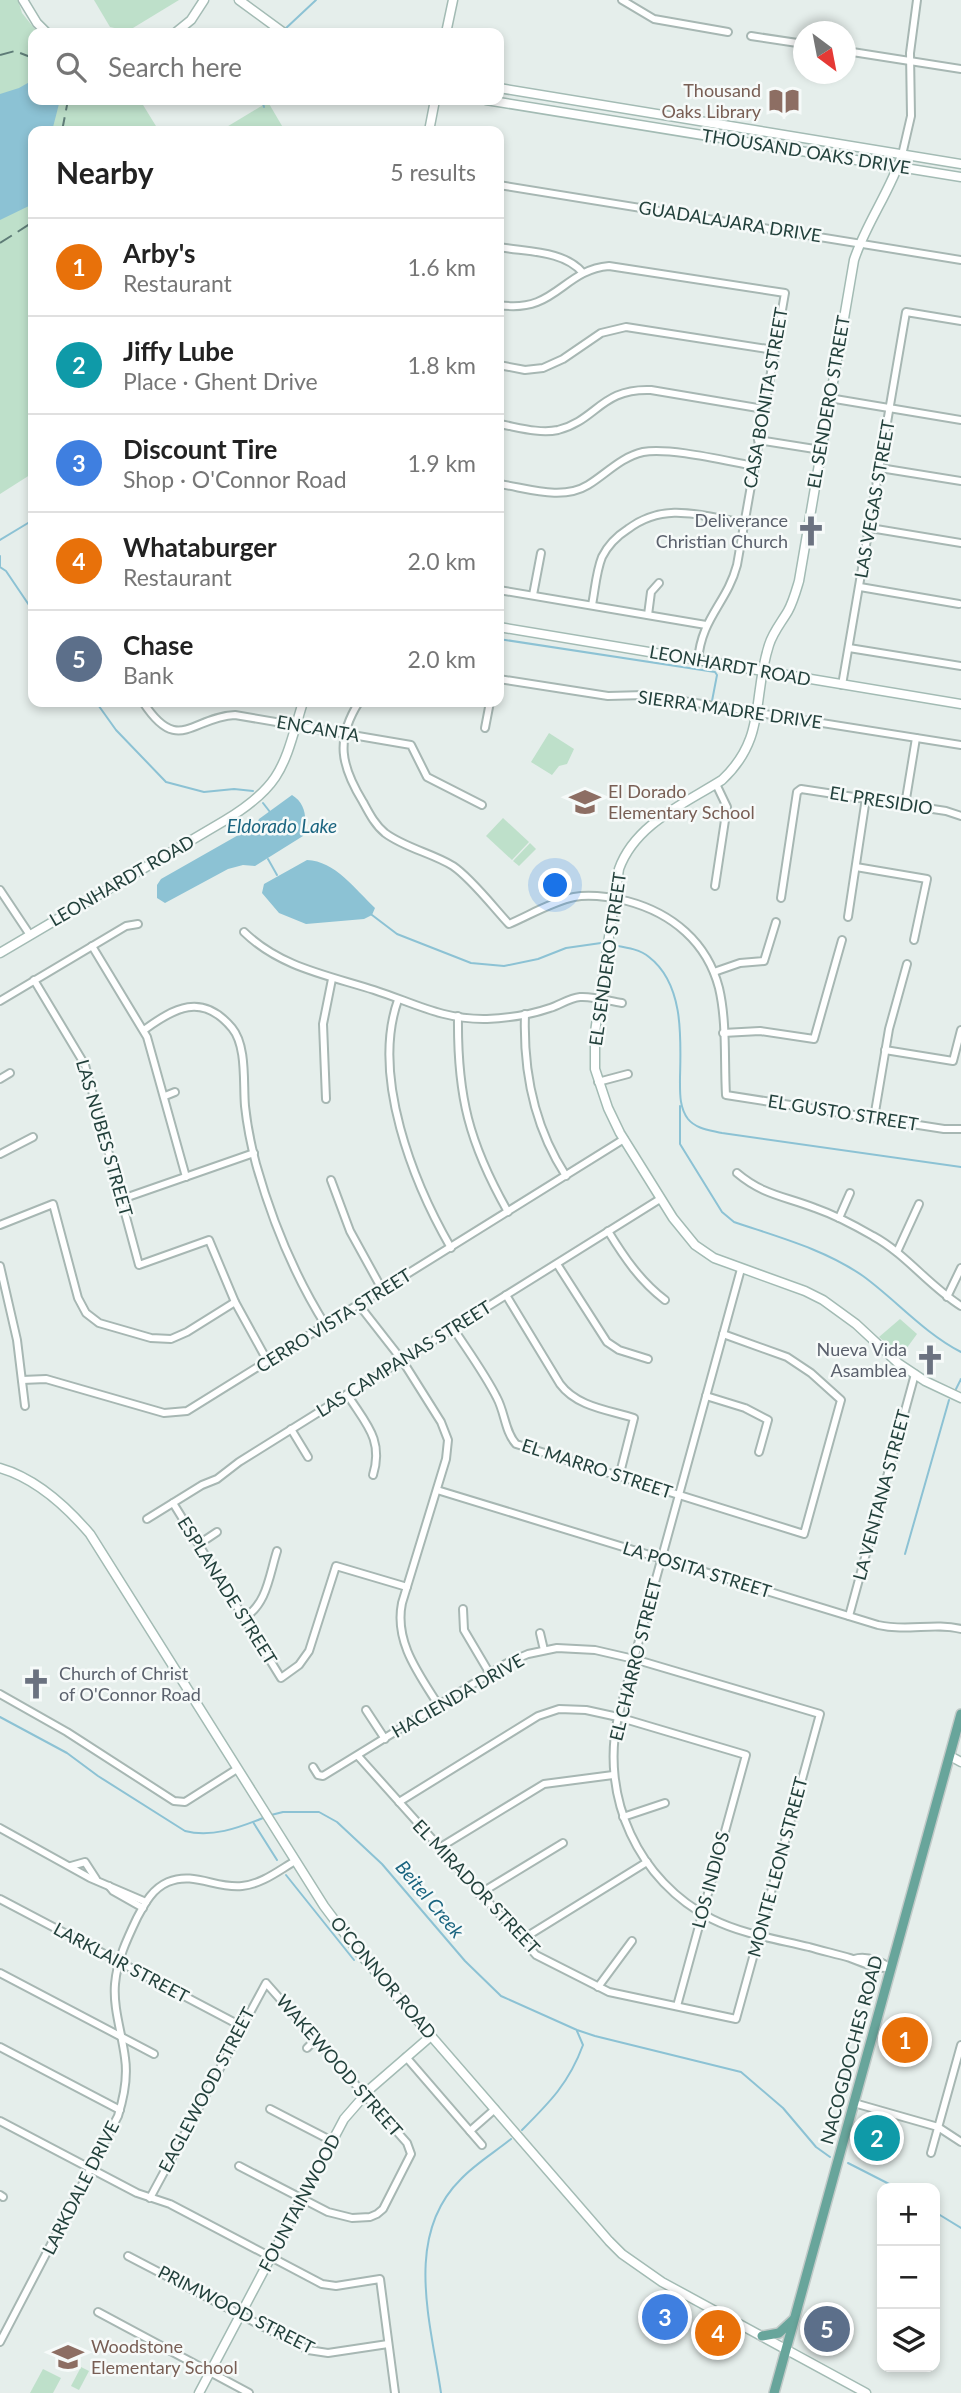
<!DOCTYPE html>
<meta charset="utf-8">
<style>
body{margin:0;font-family:Lato,sans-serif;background:#f6f6f6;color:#222}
.controls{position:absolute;right:21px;bottom:21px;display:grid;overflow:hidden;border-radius:14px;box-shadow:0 4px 10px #0003}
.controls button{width:63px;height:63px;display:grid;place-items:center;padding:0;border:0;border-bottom:2px solid #e0e0e0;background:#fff;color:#222;font:35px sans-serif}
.compass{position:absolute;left:793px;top:21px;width:63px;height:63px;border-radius:50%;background:#fff;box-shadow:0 4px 10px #0003;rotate:148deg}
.you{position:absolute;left:556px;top:886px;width:24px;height:24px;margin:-18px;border:5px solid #fff;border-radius:50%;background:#1a73e8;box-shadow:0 0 0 10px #1a73e833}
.badge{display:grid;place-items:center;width:46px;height:46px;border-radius:50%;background:#d93025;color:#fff;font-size:23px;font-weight:700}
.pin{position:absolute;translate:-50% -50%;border:4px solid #fff;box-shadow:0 2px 7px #0006}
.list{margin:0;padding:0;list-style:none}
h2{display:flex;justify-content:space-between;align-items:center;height:91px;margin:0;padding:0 28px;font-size:30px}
h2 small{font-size:23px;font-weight:400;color:#767676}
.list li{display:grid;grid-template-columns:46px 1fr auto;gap:21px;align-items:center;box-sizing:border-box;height:98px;padding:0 28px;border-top:2px solid #e0e0e0}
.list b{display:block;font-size:26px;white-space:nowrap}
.list p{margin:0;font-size:23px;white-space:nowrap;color:#767676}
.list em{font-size:23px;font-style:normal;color:#767676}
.icon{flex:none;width:38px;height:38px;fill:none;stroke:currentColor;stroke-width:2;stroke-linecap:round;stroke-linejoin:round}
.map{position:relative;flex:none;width:961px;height:2393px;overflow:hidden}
.search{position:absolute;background:#fff;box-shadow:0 4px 10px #0003;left:28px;top:28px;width:476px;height:77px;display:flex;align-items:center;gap:18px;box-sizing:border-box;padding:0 24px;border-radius:14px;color:#767676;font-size:26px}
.panel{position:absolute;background:#fff;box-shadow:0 4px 10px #0003;left:28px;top:126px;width:476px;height:581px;border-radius:14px}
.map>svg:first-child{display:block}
.green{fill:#bee0ca}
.water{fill:#8cc2d4}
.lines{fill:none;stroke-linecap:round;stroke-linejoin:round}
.stream{stroke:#8cc2d4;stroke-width:2}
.street-casing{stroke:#a7b7b3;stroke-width:10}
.secondary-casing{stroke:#a3bbb4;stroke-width:11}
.primary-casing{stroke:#c1cac8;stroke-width:12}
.street{stroke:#fff;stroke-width:6}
.secondary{stroke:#fff;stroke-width:8}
.primary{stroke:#68a59b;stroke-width:9}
.rail{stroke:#5e7c77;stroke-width:2;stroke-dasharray:14 7;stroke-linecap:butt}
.labels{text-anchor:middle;stroke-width:5;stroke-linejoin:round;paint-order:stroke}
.education-label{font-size:18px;fill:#785e54;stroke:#f6faf9;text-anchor:start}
.street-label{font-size:18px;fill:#23413c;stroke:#f6faf9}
.worship-label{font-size:18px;fill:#5b616d;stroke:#f6faf9;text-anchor:end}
.water-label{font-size:19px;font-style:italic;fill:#1b6580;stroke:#f6faf9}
</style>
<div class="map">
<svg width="961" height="2393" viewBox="0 0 961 2393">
<rect width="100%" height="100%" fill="#e5eeeb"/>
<g class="green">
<path d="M0 0H18L22 13 38 33H33V100H140L159 131H33V473L0 494Z"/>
<path d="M94 0H179L128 31 110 27Z"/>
<path d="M268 102 285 131H220Z"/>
<path d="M549 733 574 749 567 764 559 766 552 775 531 762Z"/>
<path d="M503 818 529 842 512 860 486 836Z"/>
<path d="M530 843 536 849 519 866 513 861Z"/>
<path d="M900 1319 917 1334 901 1356 879 1337Z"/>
<path d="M81 2367 89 2371 79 2390 71 2386Z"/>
<path d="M43 2369 61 2378 53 2393H30Z"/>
</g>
<g class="water">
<path d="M33 80V100H60L52 131H33V204L0 220V94L19 88Z"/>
<path d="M292 795C307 804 307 821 303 836L255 866 243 865 228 869 165 903 157 898V885L161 879 256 825 259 819Z"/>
<path d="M307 860C335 861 355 889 375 908L372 915 364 919 306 924 279 913 262 893 264 884Z"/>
</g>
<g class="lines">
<g class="stream">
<path d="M284 30 316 0"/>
<path d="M262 100 264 107"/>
<path d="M0 540 33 520"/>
<path d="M0 556V566"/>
<path d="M0 567 6 571 33 611"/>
<path d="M499 639 715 672 717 675 712 701"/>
<path d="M96 702 116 730 166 782 204 792 234 789 253 791"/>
<path d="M263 803 270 812"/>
<path d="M268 859 277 875"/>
<path d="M372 915 397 934 471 963 504 966 538 959 566 948 601 943"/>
<path d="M613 945C624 947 640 949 649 957 684 984 681 1038 680 1077 680 1092 679 1107 688 1119 696 1129 710 1130 722 1133L961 1167"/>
<path d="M680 1106V1144L722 1212 734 1222C778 1237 824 1249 863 1276 896 1300 924 1333 961 1352"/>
<path d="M956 1389 961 1379"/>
<path d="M905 1554 949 1400"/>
<path d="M0 1717 67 1753 98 1776 185 1831C211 1838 238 1828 263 1818"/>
<path d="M271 1815 283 1812H319L337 1822 382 1864 465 1961 501 1996 577 2030 595 2036 741 2072 783 2108 816 2147 830 2157"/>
<path d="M253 1822 277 1860"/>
<path d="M286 1875 354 1960"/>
<path d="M522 2130C550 2102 569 2083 583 2045L577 2031"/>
<path d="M848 2163 897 2188"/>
<path d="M935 2212 961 2228"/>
<path d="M441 2393C431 2323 403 2236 461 2179 475 2164 495 2152 511 2139"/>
</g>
<g class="street-casing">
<g id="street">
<path d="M622 0 654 19 728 32"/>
<path d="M751 36 804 44"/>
<path d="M846 51 961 69"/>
<path d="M902 155 911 116 910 53 917 0"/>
<path d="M499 185 961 260"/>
<path d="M499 247C526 252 564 250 583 273"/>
<path d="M499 305C556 314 562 270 609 266L785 293 737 565C727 603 701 618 698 661"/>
<path d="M499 365 525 370 543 368 563 359 601 333 626 327 774 350"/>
<path d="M829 398 961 420"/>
<path d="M499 424C517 427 539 434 558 430 597 420 601 388 651 390L764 409"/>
<path d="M758 440 821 450"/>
<path d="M880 468 961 481"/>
<path d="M499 484C527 488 562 501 588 485 606 474 621 457 643 452 669 447 726 461 754 466"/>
<path d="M870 528 961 543"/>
<path d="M860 587 959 604"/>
<path d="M499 590 706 625"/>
<path d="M533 595 541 553"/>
<path d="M592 605C595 590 596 572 602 557 608 545 617 536 628 529 665 501 702 516 744 523"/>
<path d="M648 615 651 592 659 583"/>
<path d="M849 648 961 666"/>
<path d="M499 679 608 696 645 695 961 745"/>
<path d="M842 685 906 312 961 321"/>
<path d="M143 702C178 756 192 717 235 715L411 745 427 777 482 805"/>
<path d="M359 702C335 740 341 766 363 802 369 813 375 825 385 833 405 848 432 853 453 866 471 878 494 908 509 924 530 915 551 902 574 897 591 894 610 897 627 901 672 913 707 942 719 988 727 1022 724 1061 726 1095L944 1129H961"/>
<path d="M485 728 490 702"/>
<path d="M905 805 916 738"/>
<path d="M856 867 927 879 914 940"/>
<path d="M715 886 727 807 716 784"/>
<path d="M0 890 30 935"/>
<path d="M781 898 797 792 801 789 946 811 961 816"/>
<path d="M848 917 866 798"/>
<path d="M244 932C280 967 327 975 374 990 414 1003 443 1020 487 1019 508 1018 530 1015 550 1008 560 1005 569 998 580 997 593 996 609 1001 622 1003"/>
<path d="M92 946 147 1037 186 1177"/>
<path d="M714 972 740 963 764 961 776 922"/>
<path d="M34 980 85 1065 139 1265 209 1240 235 1302 268 1362"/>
<path d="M398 1000C371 1076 413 1182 451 1248"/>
<path d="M0 1001 126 926 138 924"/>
<path d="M525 1014C523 1073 534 1127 566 1176"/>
<path d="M458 1016C457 1096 469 1143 508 1212"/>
<path d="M144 1030C174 1008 202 992 232 1028 247 1046 243 1083 245 1106 247 1125 251 1145 256 1164 272 1221 294 1275 326 1326"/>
<path d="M723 1033 760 1031 814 1039 842 940"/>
<path d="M885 1050 953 1061 961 1030"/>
<path d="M0 1079 10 1073"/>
<path d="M598 1082 628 1074"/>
<path d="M165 1096 175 1092"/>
<path d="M326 1099 323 1024 332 979"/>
<path d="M874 1118 889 1029 907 964"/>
<path d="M0 1154 33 1137"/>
<path d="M737 1173C763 1195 784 1196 815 1208 835 1215 854 1225 873 1236 906 1254 929 1286 961 1306"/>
<path d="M331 1180 350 1231 383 1291"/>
<path d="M122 1199 254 1153"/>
<path d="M839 1218 850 1193"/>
<path d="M0 1225 53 1204 78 1298 86 1313 99 1323 151 1338 171 1339 187 1332 235 1302"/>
<path d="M608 1231C624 1257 640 1281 665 1300"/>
<path d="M897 1252 919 1204"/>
<path d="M557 1264 607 1342 619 1350 648 1359"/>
<path d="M0 1266 17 1340 25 1406"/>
<path d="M741 1269 618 1717C600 1797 638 1881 712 1919 742 1934 776 1939 809 1947 822 1951 837 1954 850 1958 864 1963 875 1969 891 1968"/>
<path d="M506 1295 560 1384C577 1407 609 1410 634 1418L619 1477"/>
<path d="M947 1297 961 1268"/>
<path d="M359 1305 402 1360 441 1422 448 1440 446 1459 402 1603C394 1642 419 1674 439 1706"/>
<path d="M453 1328C468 1351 485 1374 497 1398 505 1413 505 1432 516 1444L804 1534 841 1400 811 1373 787 1357 723 1334"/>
<path d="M22 1380 46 1379 164 1413 187 1411 624 1139"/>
<path d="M347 1394C365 1423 384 1439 373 1475"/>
<path d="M706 1396 745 1408 768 1420 759 1452"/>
<path d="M291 1429 308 1457"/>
<path d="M437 1490 878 1625C908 1632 933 1622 961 1629"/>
<path d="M173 1503 281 1678 299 1665 309 1651 336 1566 407 1587"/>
<path d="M147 1519 202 1485 217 1479 239 1462 660 1199"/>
<path d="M199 1544 217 1532"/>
<path d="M463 1609 464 1630 490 1674"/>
<path d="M849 1616 915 1374"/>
<path d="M244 1618C267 1604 269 1576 277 1551"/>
<path d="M540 1633 544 1650"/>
<path d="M0 1694 67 1732 174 1801 185 1802 237 1769"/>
<path d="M366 1710 385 1739"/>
<path d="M313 1767 318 1775 323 1776 507 1663 528 1654 557 1648 595 1650 634 1659 820 1714 736 2019 609 1992 536 1955 358 1756"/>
<path d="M399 1802 538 1716 559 1709 586 1710 618 1717 746 1755 677 2006"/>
<path d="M623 1817 665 1803"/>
<path d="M0 1828 90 1878 146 1902"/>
<path d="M439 1848 544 1784 613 1775"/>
<path d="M71 1866 85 1862 96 1879"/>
<path d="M109 1886 113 1891 143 1908"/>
<path d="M479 1894 563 1843"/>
<path d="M0 1899 241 2026"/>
<path d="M521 1940 647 1862"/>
<path d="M854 1959C866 1955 880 1961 891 1968"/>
<path d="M0 1973 154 2054"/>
<path d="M598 1987 632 1941"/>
<path d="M0 2047 120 2110"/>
<path d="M307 2048 316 2039"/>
<path d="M406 2057 482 2145"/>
<path d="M854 2103 938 2127 961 2142"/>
<path d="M270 2109 332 2141"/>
<path d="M0 2121 137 2193 170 2204 322 2284 336 2286 380 2279 395 2393"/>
<path d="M470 2131 495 2109"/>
<path d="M931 2153 961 2045"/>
<path d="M0 2195 3 2197"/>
<path d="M150 2198 266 1983 407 2143 411 2154 383 2209 377 2214 370 2217 352 2218 328 2212 239 2166"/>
<path d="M128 2256 308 2350 328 2353 388 2344"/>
<path d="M98 2312 249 2393"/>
<path d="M0 2342 118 2116C124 2097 128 2078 125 2058 122 2033 113 2009 115 1984 117 1960 127 1939 137 1918 145 1903 152 1889 168 1882 194 1871 216 1889 242 1886 262 1884 278 1871 295 1861"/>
</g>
</g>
<g class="secondary-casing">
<g id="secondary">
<path d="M23 0 37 23 47 33"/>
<path d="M239 0 284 33"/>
<path d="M175 33 191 20 204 0"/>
<path d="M446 33 453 0"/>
<path d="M499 88 961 164"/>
<path d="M486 100 961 177"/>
<path d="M429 131 435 100"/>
<path d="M902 155C890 192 866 223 854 260L799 581C796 591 793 602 788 611 781 623 773 632 769 645 752 697 767 738 722 780 684 804 635 824 619 869L595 1032V1069L608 1108 620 1133 673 1218 695 1245 714 1258 805 1291 823 1300 856 1324 898 1363 925 1381 961 1398"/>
<path d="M499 627 961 704"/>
<path d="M0 953 224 821C284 785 284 764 303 702"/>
<path d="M0 1468C35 1478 67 1507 90 1534L324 1906 360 1954 609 2241 622 2254 662 2282 866 2393"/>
<path d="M950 1756 961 1762"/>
<path d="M199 2393 344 2119 371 2088 431 2036"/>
</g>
</g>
<g class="primary-casing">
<g id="primary">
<path d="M762 2336 779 2333 793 2320"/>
<path d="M774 2393 961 1714"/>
</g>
</g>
<use href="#street" class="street"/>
<use href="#secondary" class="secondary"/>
<use href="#primary" class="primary"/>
<g class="rail">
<path d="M0 55 15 51 33 58"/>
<path d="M62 131 68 100"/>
<path d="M0 243 33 222"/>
</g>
</g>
<defs>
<g id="library-bare" transform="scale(2.415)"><path d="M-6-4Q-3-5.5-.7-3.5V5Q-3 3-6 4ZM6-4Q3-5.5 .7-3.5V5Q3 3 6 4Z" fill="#8d6e63" stroke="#f6faf9" stroke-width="2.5" paint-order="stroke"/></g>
<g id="church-bare" transform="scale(2.415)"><path d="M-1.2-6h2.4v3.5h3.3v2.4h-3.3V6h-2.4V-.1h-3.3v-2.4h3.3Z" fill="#6b7280" stroke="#f6faf9" stroke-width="2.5" paint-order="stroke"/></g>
<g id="school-bare" transform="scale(2.415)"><path d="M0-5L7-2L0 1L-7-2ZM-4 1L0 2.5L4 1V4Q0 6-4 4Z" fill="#8d6e63" stroke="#f6faf9" stroke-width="2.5" paint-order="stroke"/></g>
</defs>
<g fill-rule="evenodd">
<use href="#library-bare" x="784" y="101"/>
<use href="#church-bare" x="811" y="531"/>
<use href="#school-bare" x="585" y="802"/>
<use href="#church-bare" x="930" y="1360"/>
<use href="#church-bare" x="36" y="1684"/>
<use href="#school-bare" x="68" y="2357"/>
</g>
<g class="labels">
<g class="education-label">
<text x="761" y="97" text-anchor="end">Thousand<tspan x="761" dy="21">Oaks Library</tspan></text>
<text x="608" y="798">El Dorado<tspan x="608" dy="21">Elementary School</tspan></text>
<text x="91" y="2353">Woodstone<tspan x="91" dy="21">Elementary School</tspan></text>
</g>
<g class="street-label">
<text transform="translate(806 152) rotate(9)" y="6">THOUSAND OAKS DRIVE</text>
<text transform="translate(730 222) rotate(9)" y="6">GUADALAJARA DRIVE</text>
<text transform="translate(766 398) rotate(-80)" y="6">CASA BONITA STREET</text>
<text transform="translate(829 402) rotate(-80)" y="6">EL SENDERO STREET</text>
<text transform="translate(875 499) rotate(-80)" y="6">LAS VEGAS STREET</text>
<text transform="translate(730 666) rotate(10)" y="6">LEONHARDT ROAD</text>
<text transform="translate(730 710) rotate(8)" y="6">SIERRA MADRE DRIVE</text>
<text transform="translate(318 729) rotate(10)" y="6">ENCANTA</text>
<text transform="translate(881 801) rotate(9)" y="6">EL PRESIDIO</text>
<text transform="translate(122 881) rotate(-30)" y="6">LEONHARDT ROAD</text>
<text transform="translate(608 959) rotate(-82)" y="6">EL SENDERO STREET</text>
<text transform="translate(843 1113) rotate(9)" y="6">EL GUSTO STREET</text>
<text transform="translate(104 1138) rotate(74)" y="6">LAS NUBES STREET</text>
<text transform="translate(334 1321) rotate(-32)" y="6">CERRO VISTA STREET</text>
<text transform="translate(404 1359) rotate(-32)" y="6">LAS CAMPANAS STREET</text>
<text transform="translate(597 1469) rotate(18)" y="6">EL MARRO STREET</text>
<text transform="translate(882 1495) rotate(-75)" y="6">LA VENTANA STREET</text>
<text transform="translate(697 1570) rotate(17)" y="6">LA POSITA STREET</text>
<text transform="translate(227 1591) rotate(58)" y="6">ESPLANADE STREET</text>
<text transform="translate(636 1660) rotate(-76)" y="6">EL CHARRO STREET</text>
<text transform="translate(458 1696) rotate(-30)" y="6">HACIENDA DRIVE</text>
<text transform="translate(778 1867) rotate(-75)" y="6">MONTE LEON STREET</text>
<text transform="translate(711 1880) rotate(-75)" y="6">LOS INDIOS</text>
<text transform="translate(476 1887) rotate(47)" y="6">EL MIRADOR STREET</text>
<text transform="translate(121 1963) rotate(28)" y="6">LARKLAIR STREET</text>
<text transform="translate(383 1978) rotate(50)" y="6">O'CONNOR ROAD</text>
<text transform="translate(852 2050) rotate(-75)" y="6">NACOGDOCHES ROAD</text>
<text transform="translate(339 2066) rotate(49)" y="6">WAKEWOOD STREET</text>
<text transform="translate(207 2090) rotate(-62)" y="6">EAGLEWOOD STREET</text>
<text transform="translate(81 2188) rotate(-63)" y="6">LARKDALE DRIVE</text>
<text transform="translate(300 2203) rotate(-62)" y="6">FOUNTAINWOOD</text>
<text transform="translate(236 2310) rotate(27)" y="6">PRIMWOOD STREET</text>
</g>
<g class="worship-label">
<text x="788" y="527">Deliverance<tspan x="788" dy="21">Christian Church</tspan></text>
<text x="907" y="1356">Nueva Vida<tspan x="907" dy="21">Asamblea</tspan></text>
<text x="59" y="1680" text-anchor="start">Church of Christ<tspan x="59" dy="21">of O'Connor Road</tspan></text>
</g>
<g class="water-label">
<text x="282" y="833">Eldorado Lake</text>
<text transform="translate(430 1899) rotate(50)" y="7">Beitel Creek</text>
</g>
</g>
</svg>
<div class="controls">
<button>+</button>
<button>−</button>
<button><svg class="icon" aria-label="layers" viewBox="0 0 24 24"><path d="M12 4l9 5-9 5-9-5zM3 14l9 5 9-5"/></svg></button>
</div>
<svg class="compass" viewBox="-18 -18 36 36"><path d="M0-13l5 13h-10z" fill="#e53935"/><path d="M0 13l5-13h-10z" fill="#767676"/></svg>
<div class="you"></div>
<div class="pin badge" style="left:905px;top:2040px;background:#e8710a">1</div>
<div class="pin badge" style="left:877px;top:2138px;background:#0f9aa8">2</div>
<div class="pin badge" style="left:665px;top:2317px;background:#3f7fe0">3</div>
<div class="pin badge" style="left:718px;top:2333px;background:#e8710a">4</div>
<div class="pin badge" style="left:827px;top:2329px;background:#5c6f8a">5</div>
<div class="search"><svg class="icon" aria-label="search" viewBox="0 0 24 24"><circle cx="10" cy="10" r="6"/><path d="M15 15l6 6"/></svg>Search here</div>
<section class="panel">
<h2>Nearby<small>5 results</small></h2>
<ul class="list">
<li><span class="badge" style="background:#e8710a">1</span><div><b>Arby's</b><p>Restaurant</p></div><em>1.6 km</em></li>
<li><span class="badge" style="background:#0f9aa8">2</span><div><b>Jiffy Lube</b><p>Place · Ghent Drive</p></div><em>1.8 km</em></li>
<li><span class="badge" style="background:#3f7fe0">3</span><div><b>Discount Tire</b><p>Shop · O'Connor Road</p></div><em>1.9 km</em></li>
<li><span class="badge" style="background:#e8710a">4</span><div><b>Whataburger</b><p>Restaurant</p></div><em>2.0 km</em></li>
<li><span class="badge" style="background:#5c6f8a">5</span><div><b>Chase</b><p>Bank</p></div><em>2.0 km</em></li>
</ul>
</section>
</div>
